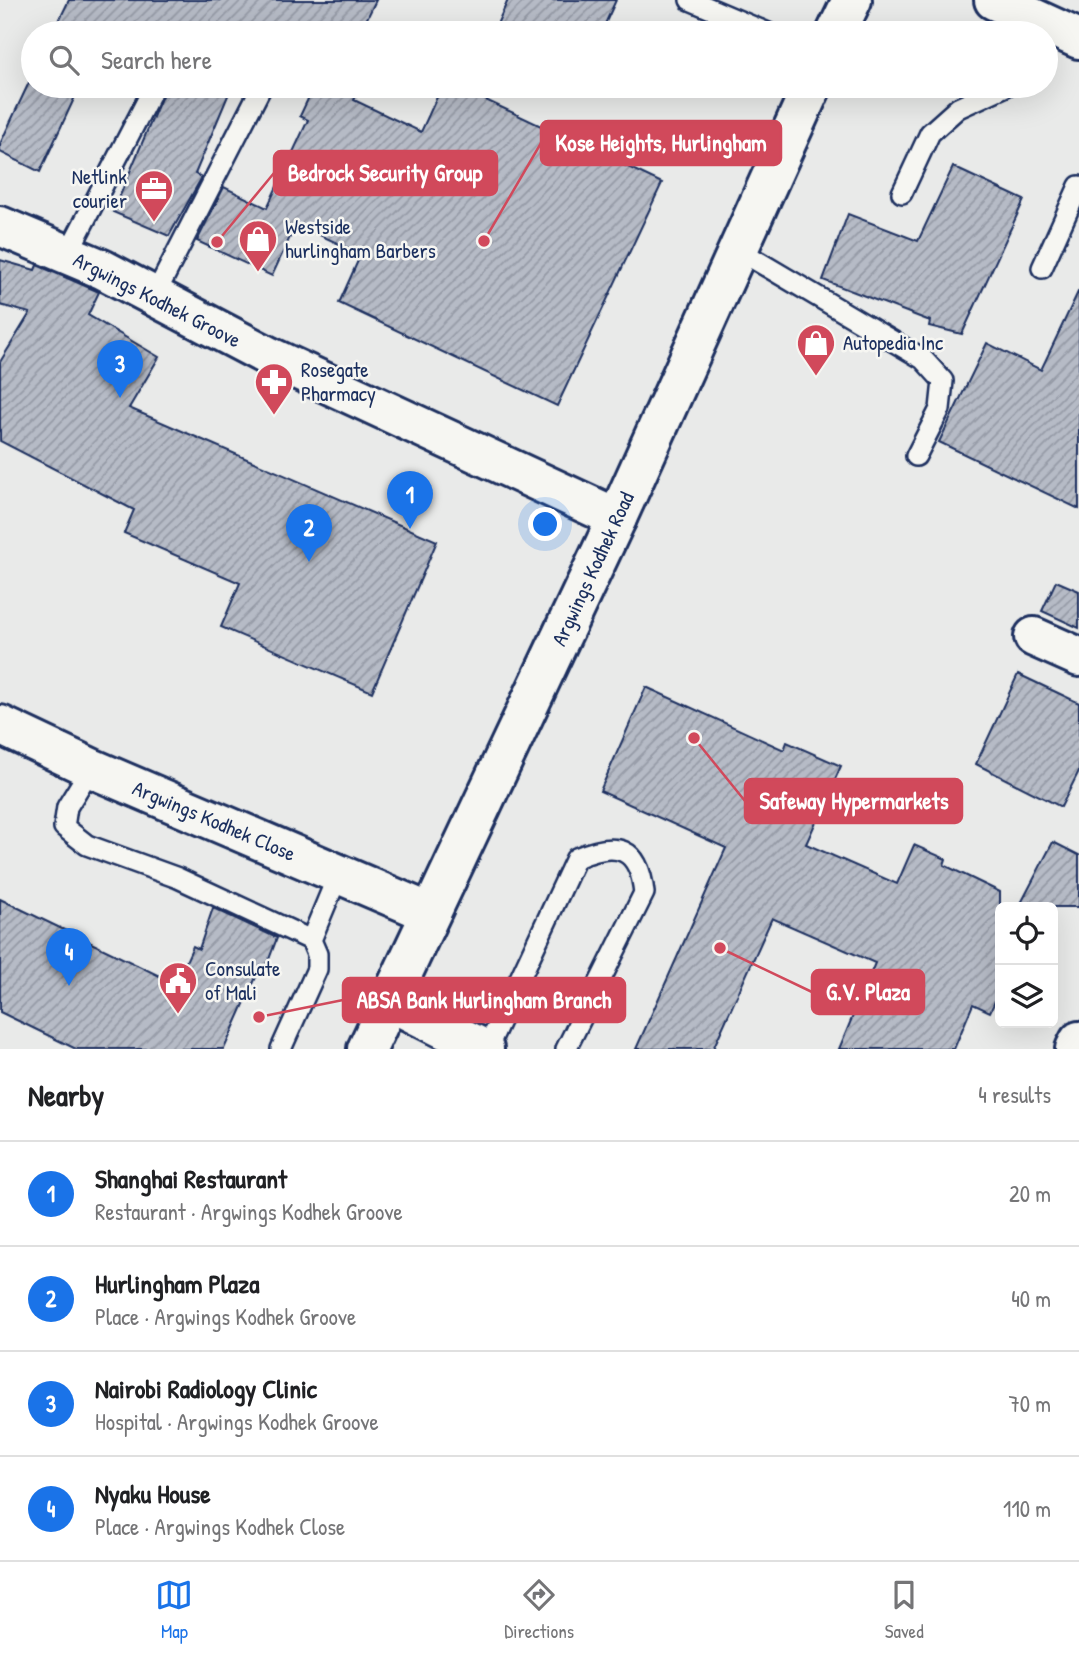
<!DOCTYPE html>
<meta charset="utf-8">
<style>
body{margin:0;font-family:"Patrick Hand",sans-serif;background:#f6f6f6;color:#202124}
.controls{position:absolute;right:21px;bottom:21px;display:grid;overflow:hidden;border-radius:10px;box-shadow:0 7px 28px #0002}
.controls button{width:63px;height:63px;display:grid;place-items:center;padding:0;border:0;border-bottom:2px solid #e0e0e0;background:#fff;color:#202124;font:35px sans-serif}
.you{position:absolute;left:546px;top:525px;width:24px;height:24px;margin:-18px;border:5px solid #fff;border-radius:50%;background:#1a73e8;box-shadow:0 0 0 10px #1a73e833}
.badge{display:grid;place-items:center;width:46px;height:46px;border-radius:50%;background:#1a73e8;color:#fff;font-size:23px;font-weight:700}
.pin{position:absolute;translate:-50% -58px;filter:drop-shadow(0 2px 4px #0008)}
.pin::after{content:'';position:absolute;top:37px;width:24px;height:21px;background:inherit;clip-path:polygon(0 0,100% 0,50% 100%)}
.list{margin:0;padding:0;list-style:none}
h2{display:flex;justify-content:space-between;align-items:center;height:91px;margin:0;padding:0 28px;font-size:30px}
h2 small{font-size:23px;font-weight:400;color:#757577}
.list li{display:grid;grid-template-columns:46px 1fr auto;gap:21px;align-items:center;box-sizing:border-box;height:105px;padding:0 28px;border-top:2px solid #e0e0e0}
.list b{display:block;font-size:26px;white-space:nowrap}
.list p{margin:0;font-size:23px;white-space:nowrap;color:#757577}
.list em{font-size:23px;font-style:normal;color:#757577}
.icon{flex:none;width:38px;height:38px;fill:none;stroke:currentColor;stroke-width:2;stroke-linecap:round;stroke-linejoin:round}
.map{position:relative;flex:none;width:1079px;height:1049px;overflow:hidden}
.search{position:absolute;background:#fff;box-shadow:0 7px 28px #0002;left:21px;right:21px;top:21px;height:77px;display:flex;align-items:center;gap:18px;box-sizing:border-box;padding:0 24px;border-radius:38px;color:#757577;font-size:26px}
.sheet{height:511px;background:#fff}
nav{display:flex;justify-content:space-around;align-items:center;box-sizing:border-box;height:98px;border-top:2px solid #e0e0e0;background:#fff;font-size:19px;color:#757577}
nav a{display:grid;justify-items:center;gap:4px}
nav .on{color:#1a73e8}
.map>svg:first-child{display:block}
.building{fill:url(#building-hatch);stroke:#1b2f5e;stroke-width:2}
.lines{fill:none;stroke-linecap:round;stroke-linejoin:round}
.service-casing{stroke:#1b2f5e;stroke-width:24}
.minor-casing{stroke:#1b2f5e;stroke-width:44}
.secondary-casing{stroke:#1b2f5e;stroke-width:44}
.service{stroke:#f6f6f2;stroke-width:19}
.minor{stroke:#f6f6f2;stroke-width:38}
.secondary{stroke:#f6f6f2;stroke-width:38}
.labels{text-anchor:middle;stroke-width:5;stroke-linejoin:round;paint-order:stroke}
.poi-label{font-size:21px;fill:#1b2f5e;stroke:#f6f6f2;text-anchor:start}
.street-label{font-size:21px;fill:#1b2f5e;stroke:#f6f6f2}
.leader{fill:none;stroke:#d1495b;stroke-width:2.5}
.callout-dot{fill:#d1495b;stroke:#f6f6f2;stroke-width:2.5}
.callout{fill:#d1495b;stroke:#d1495b;stroke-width:2.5}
.callout-label{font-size:23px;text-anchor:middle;font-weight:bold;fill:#fff}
</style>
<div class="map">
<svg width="1079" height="1049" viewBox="0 0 1079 1049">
<defs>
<pattern id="building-hatch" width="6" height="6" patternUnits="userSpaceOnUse" patternTransform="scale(1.75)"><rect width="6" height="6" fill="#b6bbc6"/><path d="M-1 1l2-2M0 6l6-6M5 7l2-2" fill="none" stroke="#9398a4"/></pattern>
</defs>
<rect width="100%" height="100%" fill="#e9eae9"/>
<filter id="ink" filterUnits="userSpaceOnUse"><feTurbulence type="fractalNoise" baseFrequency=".0143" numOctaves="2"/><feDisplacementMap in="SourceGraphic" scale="14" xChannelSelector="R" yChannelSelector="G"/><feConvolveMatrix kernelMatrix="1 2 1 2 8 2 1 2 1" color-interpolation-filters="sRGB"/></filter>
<g filter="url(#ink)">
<g class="building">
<path d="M69 0H376L360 33H53Z"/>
<path d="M508 0H616L601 33H493Z"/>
<path d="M33 74V86H80L40 172 0 152V144Z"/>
<path d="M166 86H232L195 174 202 177 169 236 113 212Z"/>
<path d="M314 86H350L359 90 354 100 421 132 442 86H456L662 183 557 406 339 303 361 254 296 224 272 276 197 241 224 187 267 208 308 120 300 116Z"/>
<path d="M953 167 1024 200 962 334 929 326 930 321 823 280 848 214 918 241Z"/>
<path d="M0 260 35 270 37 265 99 292 88 315 159 357 129 408 437 541 372 692 221 627 240 583 124 533 134 510 0 441V362L30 313 0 305Z"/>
<path d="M1079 290V509L939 442 987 343 1041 370Z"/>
<path d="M1056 581 1079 591V628L1042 611Z"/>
<path d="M1018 674 1079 703V771L1061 807 976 764Z"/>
<path d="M646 687 784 750 787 742 841 766 806 844 897 884 914 845 946 859 944 865 1000 892V991L990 1012 973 1004 954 1049H839L875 963 772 918 713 1049H636L726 848 600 791Z"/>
<path d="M1053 842 1079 855V907H1019Z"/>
<path d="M0 899 176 984 193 946 199 949 213 908 277 938 266 967 261 966 224 1049H76L0 1012Z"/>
</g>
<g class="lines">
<g class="service-casing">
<g id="service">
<path d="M690 0 768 33"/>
<path d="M902 193 930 133 958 108 1006 86"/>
<path d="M737 249 923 359 943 381 940 409 916 456"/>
<path d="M67 255 154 87"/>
<path d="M1042 268 1079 186"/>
<path d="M154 297 262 86"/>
<path d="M91 768 67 807 64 827 87 845 178 878 311 940"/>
<path d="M281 1049 317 969V954L311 940 338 875"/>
<path d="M487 1049 576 858C617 841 639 846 644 893L566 1049"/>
</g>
</g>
<g class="minor-casing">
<g id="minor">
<path d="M994 0 1079 39"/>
<path d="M0 226 102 269 268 356 617 518"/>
<path d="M1034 637 1079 657"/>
<path d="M0 725 91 768 430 913"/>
<path d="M389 1001 484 1049"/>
<path d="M1075 1049 1079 1041"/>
</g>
</g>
<g class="secondary-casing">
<g id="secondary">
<path d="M836 33 852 0"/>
<path d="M367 1049 617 518 812 86"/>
</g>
</g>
<use href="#service" class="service"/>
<use href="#minor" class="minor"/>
<use href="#secondary" class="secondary"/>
</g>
</g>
<defs>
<g id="office-pin" transform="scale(2.0125)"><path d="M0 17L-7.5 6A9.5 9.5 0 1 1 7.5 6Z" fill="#d1495b" stroke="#f6f6f2"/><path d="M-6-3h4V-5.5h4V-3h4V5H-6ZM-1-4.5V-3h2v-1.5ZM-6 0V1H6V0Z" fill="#fff"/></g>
<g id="shop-pin" transform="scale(2.0125)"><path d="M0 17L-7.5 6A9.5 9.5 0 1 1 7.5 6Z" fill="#d1495b" stroke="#f6f6f2"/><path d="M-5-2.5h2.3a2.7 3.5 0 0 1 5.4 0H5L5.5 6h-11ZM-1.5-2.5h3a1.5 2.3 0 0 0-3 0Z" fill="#fff"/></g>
<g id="pharmacy-pin" transform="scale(2.0125)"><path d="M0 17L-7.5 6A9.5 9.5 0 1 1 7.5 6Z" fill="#d1495b" stroke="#f6f6f2"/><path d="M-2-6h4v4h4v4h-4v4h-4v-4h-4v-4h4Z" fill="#fff"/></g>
<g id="civic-pin" transform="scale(2.0125)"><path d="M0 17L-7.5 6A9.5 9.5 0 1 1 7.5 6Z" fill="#d1495b" stroke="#f6f6f2"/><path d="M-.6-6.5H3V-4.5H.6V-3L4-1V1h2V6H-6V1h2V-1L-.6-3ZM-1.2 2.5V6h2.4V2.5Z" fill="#fff"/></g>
</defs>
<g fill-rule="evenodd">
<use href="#office-pin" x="154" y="189"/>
<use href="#shop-pin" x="258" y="239"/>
<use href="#shop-pin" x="816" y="343"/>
<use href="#pharmacy-pin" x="274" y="382"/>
<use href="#civic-pin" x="178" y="981"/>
</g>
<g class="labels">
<g class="poi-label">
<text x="127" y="184" text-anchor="end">Netlink<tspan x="127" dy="24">courier</tspan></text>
<text x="285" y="234">Westside<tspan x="285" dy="24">hurlingham Barbers</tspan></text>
<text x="843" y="350">Autopedia Inc</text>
<text x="301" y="377">Rosegate<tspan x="301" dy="24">Pharmacy</tspan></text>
<text x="205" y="976">Consulate<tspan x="205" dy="24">of Mali</tspan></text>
</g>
<g class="street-label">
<text transform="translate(157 300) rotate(27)" y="7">Argwings Kodhek Groove</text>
<text transform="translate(593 569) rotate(-65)" y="7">Argwings Kodhek Road</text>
<text transform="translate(214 821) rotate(23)" y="7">Argwings Kodhek Close</text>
</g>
</g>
<path class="leader" d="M484 241L541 143M217 242L274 173M694 738L745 801M720 948L812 992M259 1017L343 1000"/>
<g class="callout-dot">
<circle cx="484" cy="241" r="7"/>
<circle cx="217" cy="242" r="7"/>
<circle cx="694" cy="738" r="7"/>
<circle cx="720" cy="948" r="7"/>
<circle cx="259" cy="1017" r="7"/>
</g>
<g class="callout">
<rect x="541" y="121" width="240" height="44" rx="7"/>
<rect x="274" y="151" width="223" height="44" rx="7"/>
<rect x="745" y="779" width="217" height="44" rx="7"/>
<rect x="812" y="970" width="112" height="44" rx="7"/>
<rect x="343" y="978" width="282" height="44" rx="7"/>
</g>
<g class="callout-label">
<text x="661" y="151">Kose Heights, Hurlingham</text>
<text x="385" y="181">Bedrock Security Group</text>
<text x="854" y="809">Safeway Hypermarkets</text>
<text x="868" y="1000">G.V. Plaza</text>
<text x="484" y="1008">ABSA Bank Hurlingham Branch</text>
</g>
</svg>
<div class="controls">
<button><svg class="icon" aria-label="locate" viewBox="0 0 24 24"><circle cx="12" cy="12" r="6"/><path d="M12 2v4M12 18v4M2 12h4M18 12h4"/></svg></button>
<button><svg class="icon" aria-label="layers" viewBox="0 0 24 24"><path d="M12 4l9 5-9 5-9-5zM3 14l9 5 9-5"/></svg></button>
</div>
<div class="you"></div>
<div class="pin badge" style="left:410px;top:529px">1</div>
<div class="pin badge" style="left:309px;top:562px">2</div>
<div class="pin badge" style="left:120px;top:398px">3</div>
<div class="pin badge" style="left:69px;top:986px">4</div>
<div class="search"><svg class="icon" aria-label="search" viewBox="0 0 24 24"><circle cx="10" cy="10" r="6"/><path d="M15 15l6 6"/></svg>Search here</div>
</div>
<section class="sheet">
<h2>Nearby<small>4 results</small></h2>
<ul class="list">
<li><span class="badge">1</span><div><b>Shanghai Restaurant</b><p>Restaurant · Argwings Kodhek Groove</p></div><em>20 m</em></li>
<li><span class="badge">2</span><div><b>Hurlingham Plaza</b><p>Place · Argwings Kodhek Groove</p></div><em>40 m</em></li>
<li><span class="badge">3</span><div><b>Nairobi Radiology Clinic</b><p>Hospital · Argwings Kodhek Groove</p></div><em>70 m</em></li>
<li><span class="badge">4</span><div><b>Nyaku House</b><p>Place · Argwings Kodhek Close</p></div><em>110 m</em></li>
</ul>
</section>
<nav>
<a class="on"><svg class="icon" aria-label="map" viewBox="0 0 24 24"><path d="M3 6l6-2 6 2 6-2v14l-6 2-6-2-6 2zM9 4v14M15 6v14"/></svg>Map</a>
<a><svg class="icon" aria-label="directions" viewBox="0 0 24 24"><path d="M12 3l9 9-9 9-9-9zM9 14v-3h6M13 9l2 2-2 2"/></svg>Directions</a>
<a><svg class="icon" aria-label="saved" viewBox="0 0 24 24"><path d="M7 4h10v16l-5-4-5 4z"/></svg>Saved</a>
</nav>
